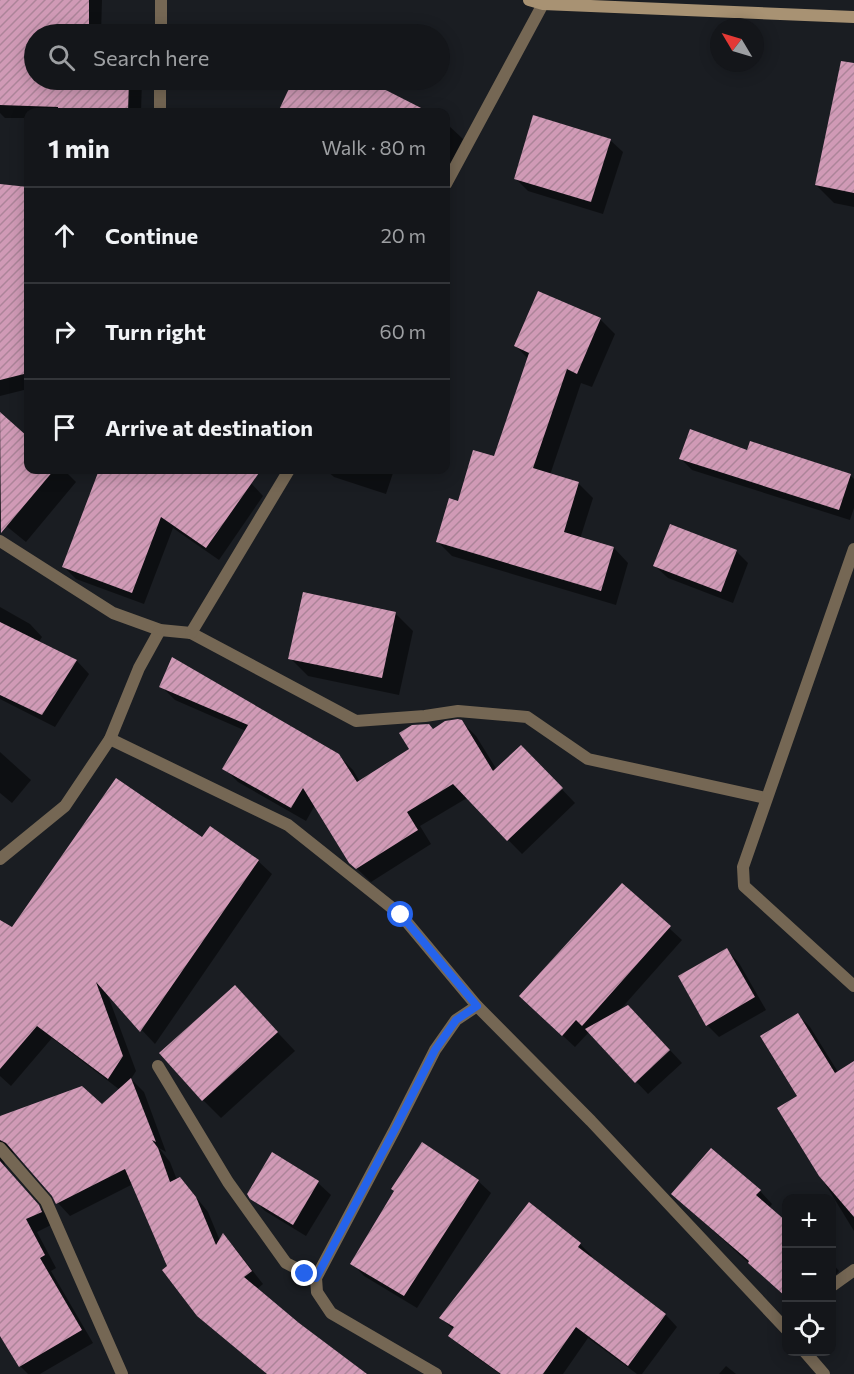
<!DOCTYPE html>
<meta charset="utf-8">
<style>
body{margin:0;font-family:Commissioner,sans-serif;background:#1d1f23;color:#f1f3f6}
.controls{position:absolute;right:18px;bottom:18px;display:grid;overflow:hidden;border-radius:12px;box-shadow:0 3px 15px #0003}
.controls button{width:54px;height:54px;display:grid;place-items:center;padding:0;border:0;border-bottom:2px solid #333539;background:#14161a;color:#f1f3f6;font:30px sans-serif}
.compass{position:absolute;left:710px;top:18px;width:54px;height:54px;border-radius:50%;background:#14161a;box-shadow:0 3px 15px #0003;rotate:308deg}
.stop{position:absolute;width:18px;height:18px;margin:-14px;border:4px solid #2563eb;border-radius:50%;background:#fff}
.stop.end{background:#2563eb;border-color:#fff;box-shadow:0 2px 6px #0008}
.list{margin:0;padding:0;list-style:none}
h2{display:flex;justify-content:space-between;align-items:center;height:78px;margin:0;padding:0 24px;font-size:26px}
h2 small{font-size:20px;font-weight:400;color:#9d9fa2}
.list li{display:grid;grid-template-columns:39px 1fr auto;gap:18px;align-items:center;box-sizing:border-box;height:96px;padding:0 24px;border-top:2px solid #333539}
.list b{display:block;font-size:22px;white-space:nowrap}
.list em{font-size:20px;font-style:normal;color:#9d9fa2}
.icon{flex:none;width:33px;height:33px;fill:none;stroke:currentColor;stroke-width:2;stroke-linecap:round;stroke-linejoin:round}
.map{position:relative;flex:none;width:854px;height:1374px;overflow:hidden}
.search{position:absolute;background:#14161a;box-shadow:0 3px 15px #0003;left:24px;top:24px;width:426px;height:66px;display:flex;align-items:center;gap:15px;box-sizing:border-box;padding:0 21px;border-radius:33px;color:#9d9fa2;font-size:22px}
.panel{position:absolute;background:#14161a;box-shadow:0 3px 15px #0003;left:24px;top:108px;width:426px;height:366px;border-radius:12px}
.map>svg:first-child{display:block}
.shadow{fill:#0007}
.building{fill:url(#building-hatch)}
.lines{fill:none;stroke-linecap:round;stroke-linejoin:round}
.street{stroke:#756754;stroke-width:12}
.secondary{stroke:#a89273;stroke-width:12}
.route{stroke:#2563eb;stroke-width:8}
</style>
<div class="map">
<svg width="854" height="1374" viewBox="0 0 854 1374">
<defs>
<pattern id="building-hatch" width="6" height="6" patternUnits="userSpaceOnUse" patternTransform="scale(1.5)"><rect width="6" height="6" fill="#d09ab6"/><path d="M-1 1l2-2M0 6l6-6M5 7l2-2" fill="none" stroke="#ac8499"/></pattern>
</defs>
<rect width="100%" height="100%" fill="#1a1d22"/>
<g class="shadow">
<path d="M0 0H102L101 34H34V80H142L141 112H28V118H5L0 113Z"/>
<path d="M294 80H390L385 91 425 112H280Z"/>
<path d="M854 83V207L834 203 816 185Z"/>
<path d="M446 123 463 139 446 172Z"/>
<path d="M610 140 623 152 603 214 528 191 515 178Z"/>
<path d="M0 186 28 188V389L0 396Z"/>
<path d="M600 319 615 334 592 387 581 383 550 475 578 483 593 498 580 539 614 548 628 563 616 605 452 556 438 542 459 503 495 458 528 359 516 346Z"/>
<path d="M0 414 28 439V470H64L76 482 26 542 0 521Z"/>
<path d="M748 452 850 475 854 479V508L850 520 692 470 681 459Z"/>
<path d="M100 470H232L251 483 263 496 219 560 173 528 144 604 76 579 63 566Z"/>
<path d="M326 470H394L386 494 334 477Z"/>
<path d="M736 551 748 563 733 603 668 578 655 566Z"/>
<path d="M0 607 30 624 42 637 38 643 77 661 89 674 55 727 0 699Z"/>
<path d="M395 613 413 631 399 695 308 676 290 658Z"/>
<path d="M161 686 338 755 353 770 360 782 411 750 434 730 461 721 476 736 497 770 535 761 575 803 522 854 467 798 420 826 431 844 371 882 350 862 315 805 306 821 238 782 224 768 246 731 175 700Z"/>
<path d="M0 752 31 780 12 803 0 793Z"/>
<path d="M210 828 258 861 272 874 155 1044 107 993 136 1071 131 1079 144 1092 166 1152 159 1148 170 1162 177 1180 180 1179 192 1192 208 1212 220 1241 223 1236 235 1248 263 1284 256 1290 298 1324 365 1374H267L198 1315 169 1266 133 1184 70 1216 58 1203 53 1195 18 1154 11 1152 4 1159 5 1167 51 1220 53 1224 37 1232 56 1268 51 1271 93 1343 40 1374H28L20 1366 0 1333V1118L102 1106 120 1090 52 1038 11 1086 0 1076V948L203 839Z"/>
<path d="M622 885 682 940 619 1011 641 1019 682 1063 648 1094 589 1032 575 1047 534 1009Z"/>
<path d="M727 950 739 963 766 1010 719 1037 707 1025Z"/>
<path d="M235 987 295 1051 221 1118 203 1100Z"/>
<path d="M798 1015 810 1027 838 1072 854 1068V1231L779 1108 799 1096Z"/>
<path d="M272 1155 318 1183 331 1195 306 1236 265 1211 252 1198Z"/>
<path d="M478 1181 491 1193 417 1308 364 1276 352 1263Z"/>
<path d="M760 1191 772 1204 769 1208 786 1223V1297L686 1206Z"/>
<path d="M580 1244 592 1256 590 1258 666 1315 677 1327 642 1374H637L588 1338 563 1374H500L462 1347 450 1336 454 1330 441 1318Z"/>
<path d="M832 1263 839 1271 832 1280Z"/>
<path d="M726 1366 736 1374H719Z"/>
</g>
<g class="building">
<path d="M0 0H89V34H34V80H129L128 112H58V107L0 105Z"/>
<path d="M841 61 854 63V193L815 185Z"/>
<path d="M293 80H371L370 82 429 112H278Z"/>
<path d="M533 115 611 139 591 202 514 179Z"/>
<path d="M0 184 28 187V373L0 380Z"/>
<path d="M538 291 601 318 577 374 567 369 533 468 579 482 564 532 614 547 601 591 436 542 449 498 458 501 473 450 494 456 529 353 514 346Z"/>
<path d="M0 412 28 437V470H54L1 533Z"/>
<path d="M690 429 747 450 750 441 851 474 839 510 679 459Z"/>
<path d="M99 470H261L206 548 161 517 132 593 62 567Z"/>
<path d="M670 524 737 550 721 592 653 566Z"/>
<path d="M303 592 396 612 382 678 288 659Z"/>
<path d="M0 622 77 660 42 715 0 695Z"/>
<path d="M172 657 339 754 357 782 409 749 399 733 412 725 429 724 433 729 445 721 458 719 462 720 493 771 521 745 563 788 507 841 453 784 407 812 418 830 356 869 349 863 303 788 291 808 222 769 248 725 159 687Z"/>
<path d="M116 778 202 837 210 826 259 860 140 1032 96 982 123 1056 108 1079 37 1026 0 1069V920L12 927Z"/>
<path d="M622 883 671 926 582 1026 576 1020 562 1036 519 996Z"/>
<path d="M727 948 755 997 706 1026 678 976Z"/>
<path d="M235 985 278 1032 202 1101 159 1053Z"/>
<path d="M628 1005 670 1050 635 1083 585 1029Z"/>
<path d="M798 1013 835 1073 854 1061V1217L819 1176 777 1108 797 1096 760 1036Z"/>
<path d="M131 1078 156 1142 152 1140 158 1148 170 1182 180 1177 196 1197 216 1245 223 1233 252 1271 244 1277 299 1323 367 1374H267L197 1316 162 1270 167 1266 125 1169 56 1204 52 1196 6 1143 0 1140V1116L82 1086 102 1104Z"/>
<path d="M422 1142 479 1180 404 1296 350 1264 394 1191 391 1189Z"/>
<path d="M711 1148 761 1190 756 1195 786 1221V1297L748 1263 749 1261 671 1194Z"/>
<path d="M272 1152 319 1181 293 1225 250 1199 247 1194Z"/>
<path d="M0 1161 39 1205 42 1212 26 1219 45 1255 40 1258 82 1330 19 1367 0 1336Z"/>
<path d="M529 1202 581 1243 578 1247 666 1314 628 1366 576 1327 543 1374H501L448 1336 454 1327 439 1318Z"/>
</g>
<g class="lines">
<g class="street">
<path d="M161 34V0"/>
<path d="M160 112V80"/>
<path d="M446 184 543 4"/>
<path d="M0 541 113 613 160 630 191 633 356 721 425 716 458 711 527 717 588 759 766 798"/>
<path d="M854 549 743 867 744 886 854 986"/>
<path d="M191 633 289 470"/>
<path d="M110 739 288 825 401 915 477 1006 591 1121 786 1329"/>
<path d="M0 859 65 806 110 739 139 668 160 630"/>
<path d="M158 1066 228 1182 286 1263 316 1278"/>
<path d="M0 1148 46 1201 122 1374"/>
<path d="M832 1286 854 1270"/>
<path d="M805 1352 824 1374"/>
<path d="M436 1374 331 1313 317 1292 316 1278 395 1129 435 1050 456 1020 477 1006"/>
</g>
<path class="secondary" d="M529 0 543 4 854 17"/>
</g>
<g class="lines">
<path class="route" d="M305 1274 316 1278 395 1129 435 1050 456 1020 477 1006 401 915"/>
</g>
</svg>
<div class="controls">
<button>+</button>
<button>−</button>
<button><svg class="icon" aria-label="locate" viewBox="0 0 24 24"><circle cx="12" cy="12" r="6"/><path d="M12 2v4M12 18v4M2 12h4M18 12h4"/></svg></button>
</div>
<svg class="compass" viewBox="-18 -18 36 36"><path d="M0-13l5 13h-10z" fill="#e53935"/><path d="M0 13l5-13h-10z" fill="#9d9fa2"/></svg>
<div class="stop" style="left:401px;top:915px"></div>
<div class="stop end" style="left:305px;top:1274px"></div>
<div class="search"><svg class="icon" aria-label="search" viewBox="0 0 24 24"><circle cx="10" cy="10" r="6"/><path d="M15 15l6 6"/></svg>Search here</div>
<section class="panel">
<h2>1 min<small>Walk · 80 m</small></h2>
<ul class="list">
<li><svg class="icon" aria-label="ahead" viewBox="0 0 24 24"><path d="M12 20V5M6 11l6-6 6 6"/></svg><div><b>Continue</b></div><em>20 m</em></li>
<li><svg class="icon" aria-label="right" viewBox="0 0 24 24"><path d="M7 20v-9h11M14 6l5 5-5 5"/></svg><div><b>Turn right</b></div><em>60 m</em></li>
<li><svg class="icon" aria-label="arrive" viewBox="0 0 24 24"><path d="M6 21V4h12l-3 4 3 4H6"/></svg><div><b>Arrive at destination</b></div></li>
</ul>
</section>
</div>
